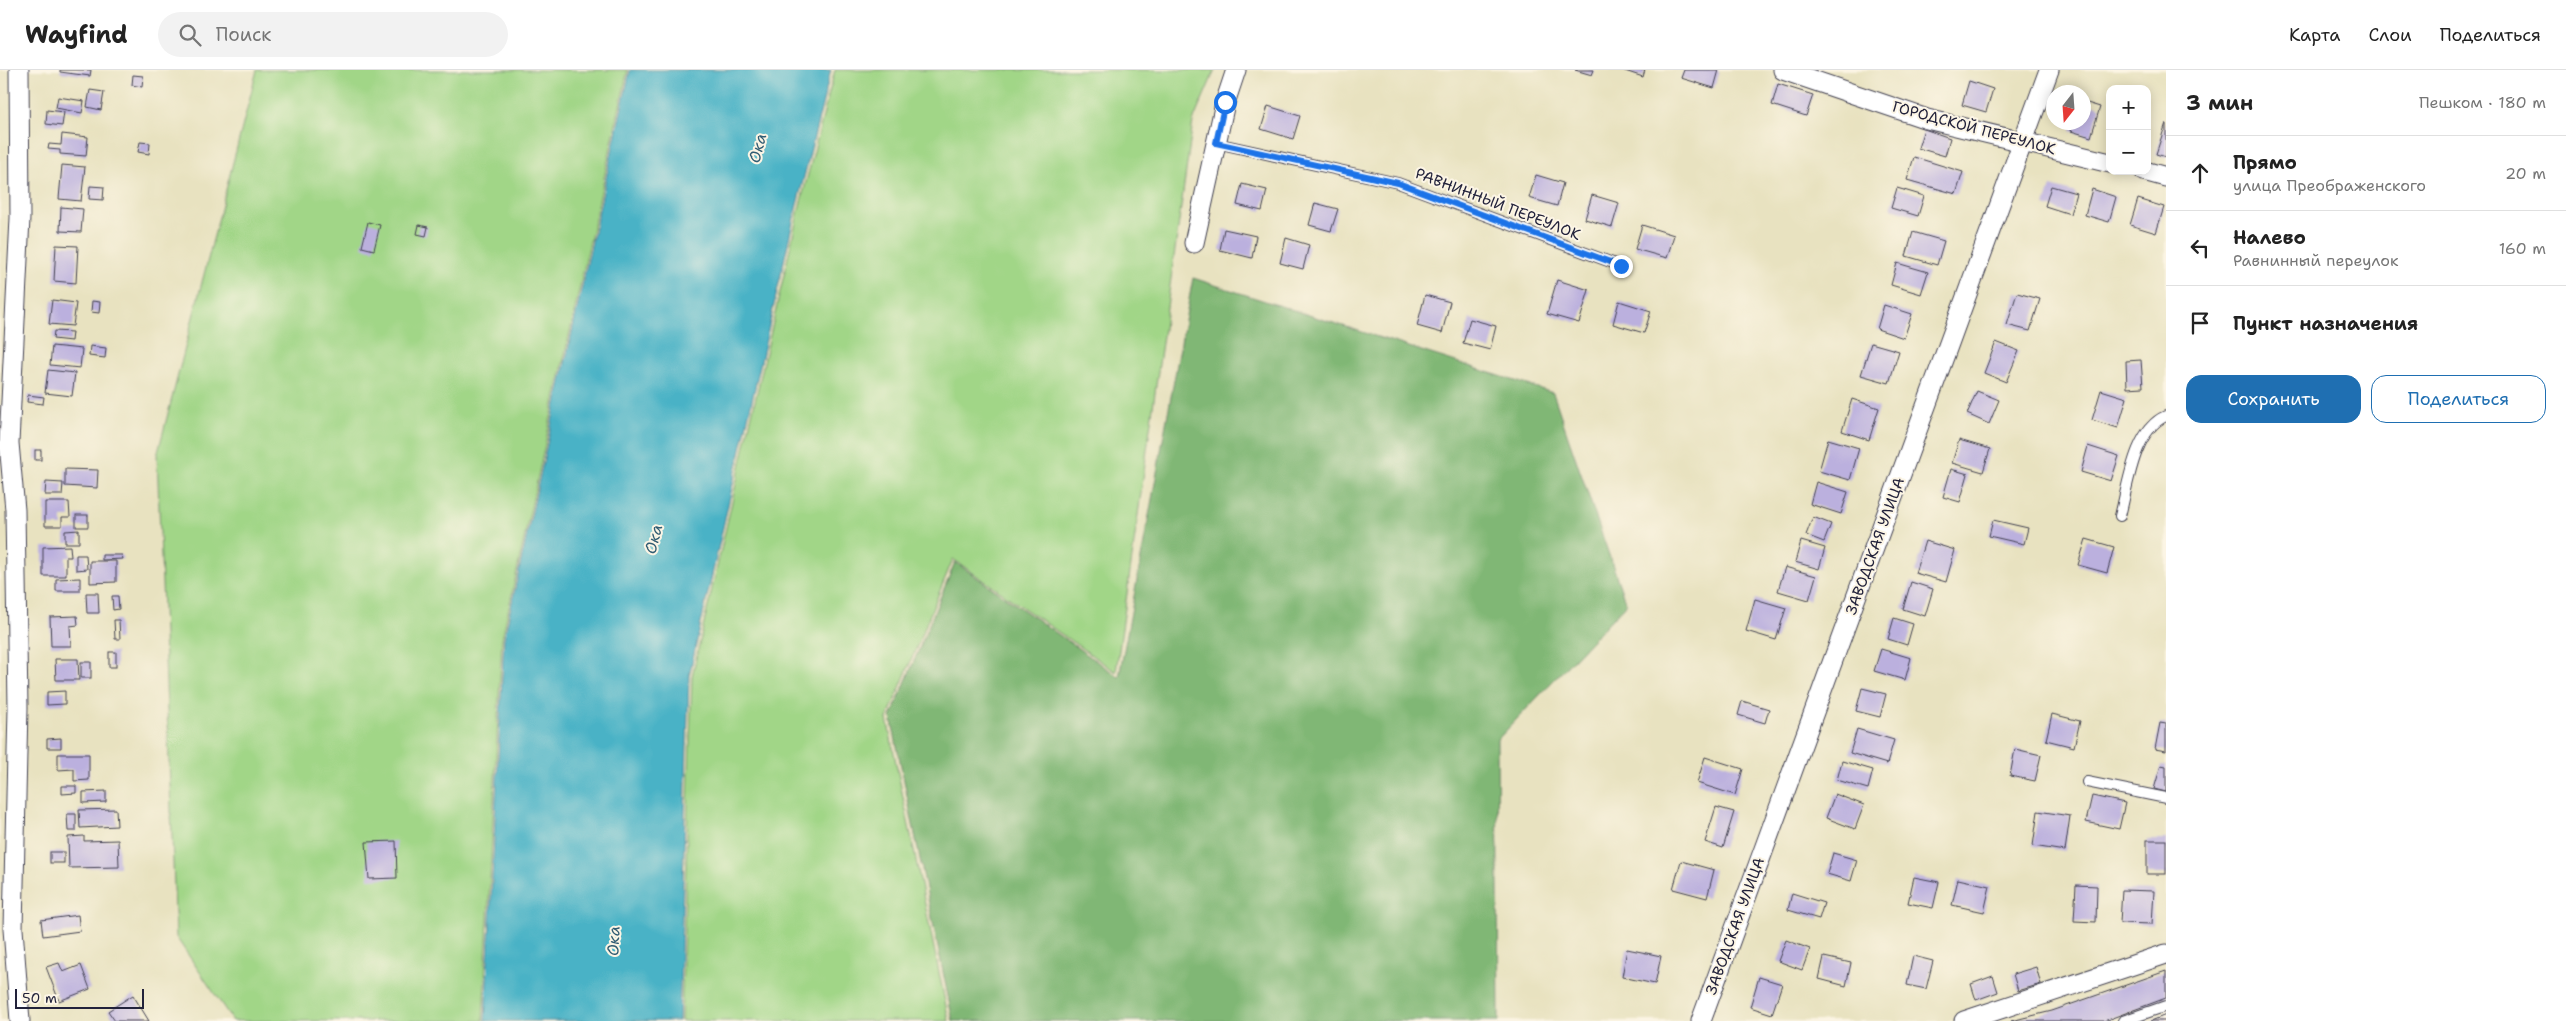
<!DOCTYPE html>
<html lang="ru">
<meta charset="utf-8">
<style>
body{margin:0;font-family:"Shantell Sans",sans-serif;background:#f2f2f2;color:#222}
.controls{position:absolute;right:15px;top:15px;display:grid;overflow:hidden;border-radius:10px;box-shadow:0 2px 12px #0003}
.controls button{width:45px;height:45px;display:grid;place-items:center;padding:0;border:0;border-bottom:1px solid #e0e0e0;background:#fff;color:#222;font:25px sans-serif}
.compass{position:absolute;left:2046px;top:15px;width:45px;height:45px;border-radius:50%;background:#fff;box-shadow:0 2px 12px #0003;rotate:197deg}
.scale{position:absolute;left:15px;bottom:12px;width:129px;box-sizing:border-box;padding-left:5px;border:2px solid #22223b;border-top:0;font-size:14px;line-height:18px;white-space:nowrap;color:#22223b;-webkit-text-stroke:4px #fcf5e5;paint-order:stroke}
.stop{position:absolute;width:15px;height:15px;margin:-11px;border:4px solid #1a73e8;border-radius:50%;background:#fff}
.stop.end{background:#1a73e8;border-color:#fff;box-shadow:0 1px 5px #0008}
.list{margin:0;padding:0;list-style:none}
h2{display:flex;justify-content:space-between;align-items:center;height:65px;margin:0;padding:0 20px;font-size:21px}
h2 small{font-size:16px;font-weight:400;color:#767676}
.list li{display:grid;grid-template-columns:32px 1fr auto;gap:15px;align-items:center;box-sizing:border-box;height:75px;padding:0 20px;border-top:1px solid #e0e0e0}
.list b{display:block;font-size:19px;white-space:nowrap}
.list p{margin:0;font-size:16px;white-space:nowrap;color:#767676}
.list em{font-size:16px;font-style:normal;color:#767676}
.actions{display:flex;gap:10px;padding:15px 20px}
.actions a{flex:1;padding:11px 0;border:1px solid #1f6fb2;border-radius:15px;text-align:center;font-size:18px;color:#1f6fb2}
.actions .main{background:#1f6fb2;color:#fff}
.icon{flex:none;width:28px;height:28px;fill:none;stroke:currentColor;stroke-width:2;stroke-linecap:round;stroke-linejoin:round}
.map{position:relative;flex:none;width:2166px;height:951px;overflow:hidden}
header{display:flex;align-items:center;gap:30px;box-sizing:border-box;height:70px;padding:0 25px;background:#fff;border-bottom:1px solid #e0e0e0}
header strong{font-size:24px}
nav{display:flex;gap:28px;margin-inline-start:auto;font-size:18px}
.search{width:350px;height:45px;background:#f2f2f2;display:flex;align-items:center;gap:12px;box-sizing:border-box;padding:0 18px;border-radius:28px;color:#767676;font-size:19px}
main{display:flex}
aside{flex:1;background:#fff}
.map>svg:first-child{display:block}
.green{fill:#a1d687;stroke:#627c61}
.forest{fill:#80b774;stroke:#516c58}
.water{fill:#48b2c6;stroke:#356a80}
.building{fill:#bbb0de}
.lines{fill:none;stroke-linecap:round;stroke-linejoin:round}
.service-casing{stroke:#403f4f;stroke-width:12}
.minor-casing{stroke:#403f4f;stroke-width:21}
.service{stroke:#fff;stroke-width:10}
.minor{stroke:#fff;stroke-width:19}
.route{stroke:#1a73e8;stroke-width:6}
.labels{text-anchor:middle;stroke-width:4;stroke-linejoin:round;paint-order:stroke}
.street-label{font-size:15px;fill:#22223b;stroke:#fcf5e5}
.water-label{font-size:16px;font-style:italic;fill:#315c73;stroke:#fcf5e5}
</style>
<header>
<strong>Wayfind</strong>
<div class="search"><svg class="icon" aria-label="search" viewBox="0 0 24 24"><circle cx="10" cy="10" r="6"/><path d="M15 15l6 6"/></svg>Поиск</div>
<nav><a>Карта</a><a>Слои</a><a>Поделиться</a></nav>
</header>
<main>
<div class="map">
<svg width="2166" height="951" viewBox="0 0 2166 951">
<rect width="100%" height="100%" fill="#fcf5e5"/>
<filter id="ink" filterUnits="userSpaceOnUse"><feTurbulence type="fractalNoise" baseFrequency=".02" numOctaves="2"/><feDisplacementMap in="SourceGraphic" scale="10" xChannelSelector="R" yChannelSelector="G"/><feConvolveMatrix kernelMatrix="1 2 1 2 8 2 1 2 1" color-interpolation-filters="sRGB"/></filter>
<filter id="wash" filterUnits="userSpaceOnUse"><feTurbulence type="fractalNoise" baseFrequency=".0096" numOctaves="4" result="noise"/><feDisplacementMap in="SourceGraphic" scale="20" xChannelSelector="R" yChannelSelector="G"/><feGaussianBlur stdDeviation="1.12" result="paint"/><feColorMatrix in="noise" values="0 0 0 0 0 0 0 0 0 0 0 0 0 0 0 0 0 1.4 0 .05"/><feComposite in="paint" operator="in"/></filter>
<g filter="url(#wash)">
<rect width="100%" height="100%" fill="#e8e2c0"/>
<g class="green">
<path d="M257 0H628L502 569 483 951H233L176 867 157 386Z"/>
<path d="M835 0H1215L1193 51 1116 602 953 489 887 649 949 951H681L692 606 799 139Z"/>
</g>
<path class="forest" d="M1193 208 1553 323 1626 534 1497 670 1499 951H953L891 647 955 492 1119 607Z"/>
<path class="water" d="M630 0H831L796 139 689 606 679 951H485L504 568Z"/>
<g id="blocks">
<g class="building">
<path d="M60 0H91L90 6 60 2Z"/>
<path d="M1575 0H1594L1592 5Z"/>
<path d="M1622 0H1645L1643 7Z"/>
<path d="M1684 0H1719L1714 18 1681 8Z"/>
<path d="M133 5 143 6 142 17 132 15Z"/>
<path d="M1969 11 1993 19 1986 42 1962 35Z"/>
<path d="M1778 14 1813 25 1806 46 1772 35Z"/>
<path d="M90 20 104 22 101 40 87 37Z"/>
<path d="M58 27 84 31 82 43 56 38Z"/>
<path d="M2084 32 2100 37 2091 67 2071 61 2073 52H2084Z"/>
<path d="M1268 36 1300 46 1293 69 1261 59Z"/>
<path d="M47 40 64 42 62 56 46 54Z"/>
<path d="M2166 53V87L2156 84Z"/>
<path d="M1924 59 1950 68 1945 86 1918 78Z"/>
<path d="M62 64 88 67 86 86 60 84V80L48 79 49 74 61 75Z"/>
<path d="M140 72 150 73 149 84 138 82Z"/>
<path d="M1914 87 1963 102 1956 124 1907 110Z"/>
<path d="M62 95 85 97 81 131 59 129Z"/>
<path d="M1536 105 1563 113 1557 136 1529 128Z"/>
<path d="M1242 114 1267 120 1262 141 1237 135Z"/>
<path d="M90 116 104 117 103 130 89 129Z"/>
<path d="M2051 116 2076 123 2070 144 2045 136Z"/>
<path d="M1897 118 1924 126 1918 146 1891 138Z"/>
<path d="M2092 119 2116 127 2109 152 2085 145Z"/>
<path d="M1592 125 1619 133 1612 157 1585 149Z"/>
<path d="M2138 129 2164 137 2156 163 2130 155Z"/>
<path d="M1315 133 1338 139 1331 161 1309 155Z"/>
<path d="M61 137 83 139 81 162 60 161Z"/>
<path d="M368 152 380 155 374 180 362 177Z"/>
<path d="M419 155 428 157 426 166 417 164Z"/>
<path d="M1642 155 1674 165 1667 188 1635 179Z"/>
<path d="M1224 159 1256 166 1252 188 1220 180Z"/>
<path d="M1913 162 1944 171 1937 195 1906 186Z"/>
<path d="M1286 168 1309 175 1303 199 1280 193Z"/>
<path d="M56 175 78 176 76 213 54 211Z"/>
<path d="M1897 193 1928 202 1921 224 1891 215Z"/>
<path d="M1557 210 1589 220 1579 253 1547 244Z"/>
<path d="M2017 223 2040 229 2030 261 2007 255Z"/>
<path d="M1425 225 1450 232 1442 263 1417 256Z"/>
<path d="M52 230 76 233 73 256 49 254Z"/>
<path d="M92 231 100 232 99 243 91 242Z"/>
<path d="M1619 231 1651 241 1644 263 1613 254Z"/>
<path d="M1884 235 1912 244 1904 268 1877 259Z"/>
<path d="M1470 249 1496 256 1490 280 1463 273Z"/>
<path d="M54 261 72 262 71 271 53 269Z"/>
<path d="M1996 272 2019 281 2006 312 1984 303Z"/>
<path d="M1871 273 1899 281 1889 313 1861 305Z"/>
<path d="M52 276 82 279 80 298 50 295Z"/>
<path d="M90 276 106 278 105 288 89 286Z"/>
<path d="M2141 290 2143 317 2127 318 2126 291Z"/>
<path d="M48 300 75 303 72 326 45 323Z"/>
<path d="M2101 320 2127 328 2118 358 2092 350Z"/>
<path d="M1977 321 1999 330 1989 354 1967 344Z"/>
<path d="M28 325 44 327 43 334 27 332Z"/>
<path d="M1852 329 1879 338 1869 370 1842 361Z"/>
<path d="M1828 369 1859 378 1850 410 1819 401Z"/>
<path d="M1959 370 1990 379 1983 402 1952 393Z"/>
<path d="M2088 376 2119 386 2111 411 2081 402Z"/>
<rect x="35" y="380" width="6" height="10"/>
<path d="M65 399 98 400 97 418 65 416Z"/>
<path d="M1951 399 1968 404 1960 432 1943 427Z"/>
<path d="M46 412 63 413 62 425H45Z"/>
<path d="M1816 412 1848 422 1841 444 1810 434Z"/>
<path d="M45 432H69L70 447H62V456H45Z"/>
<rect x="76" y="445" width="12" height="12"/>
<path d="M1813 447 1831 454 1824 472 1806 465Z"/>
<path d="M1993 450 2028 458 2024 474 1989 466Z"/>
<path d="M79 460V473H65V461Z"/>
<path d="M2086 469 2114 477 2107 503 2078 495Z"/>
<path d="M1801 471 1825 478 1819 499 1795 492Z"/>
<path d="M1925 471 1955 480 1946 512 1915 503Z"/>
<path d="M70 476 71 487H66V506H43V477Z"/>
<path d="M76 485H86L87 499 76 500Z"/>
<path d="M102 485H122L123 489 102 490Z"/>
<path d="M90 491H116V512L90 513Z"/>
<path d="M1785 497 1816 506 1809 530 1778 521Z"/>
<path d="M80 508V521H56V509Z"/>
<path d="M1911 512 1933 519 1925 546 1903 539Z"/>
<path d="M86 523H98L99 543H87Z"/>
<path d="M112 526H118L119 539 113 540Z"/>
<path d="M1755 529 1786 538 1776 570 1746 561Z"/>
<path d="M77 546 78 555 70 556 71 576H51L50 547Z"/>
<path d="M1894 548 1913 554 1907 575 1888 569Z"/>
<path d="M114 550H119L120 569H115Z"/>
<path d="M1881 579 1911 588 1905 610 1874 601Z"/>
<rect x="109" y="582" width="7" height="15"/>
<path d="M55 589H78L79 610H56Z"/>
<rect x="81" y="592" width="10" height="16"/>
<path d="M1862 618 1886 624 1880 647 1856 641Z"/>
<path d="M65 621V634L47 635V622Z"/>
<path d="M1742 631 1769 639 1765 653 1738 645Z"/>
<path d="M2052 644 2080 651 2074 677 2046 670Z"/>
<path d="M2160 653 2166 654V681L2155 679Z"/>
<path d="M1857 659 1894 670 1887 694 1850 683Z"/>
<path d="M61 668V678H47V669Z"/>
<path d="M2015 679 2041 685 2035 711 2010 706Z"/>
<path d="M58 684H89V710L74 711V699L58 700Z"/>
<path d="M1705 687 1743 699 1735 725 1697 713Z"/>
<path d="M1842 691 1873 700 1868 719 1837 710Z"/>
<path d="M2161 695 2166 696V722L2154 719Z"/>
<path d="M62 716H76V723L62 724Z"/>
<path d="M106 721V732L83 733V722Z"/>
<path d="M1835 724 1864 735 1855 759 1826 748Z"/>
<path d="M2092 726 2125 733 2119 759 2086 752Z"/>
<path d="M1716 737 1734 742 1723 778 1705 772Z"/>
<path d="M116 739 117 756 80 758 79 740Z"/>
<path d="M2038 741 2070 746 2065 781 2033 776Z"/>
<path d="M67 744H76V761H68Z"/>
<path d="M84 766V771L118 770 119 797 69 798 68 767Z"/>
<rect x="2147" y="770" width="19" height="34"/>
<path d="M396 771 397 808 369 809 366 772Z"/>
<rect x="50" y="782" width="14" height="11"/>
<path d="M1833 783 1857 790 1851 811 1827 804Z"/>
<path d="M1681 791 1714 800 1707 828 1673 819Z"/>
<path d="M1914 807 1939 812 1933 838 1908 833Z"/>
<path d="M1958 809 1990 816 1984 842 1952 835Z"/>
<path d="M2076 815 2097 816 2096 852 2074 851Z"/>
<path d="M2122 820 2154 821 2152 854 2120 853Z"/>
<path d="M1792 823 1824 833 1819 849 1788 840Z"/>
<path d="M78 845 80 861 43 866 41 850Z"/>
<path d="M1786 870 1810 879 1802 900 1778 891Z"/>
<path d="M1627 879 1661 886 1655 914 1622 907Z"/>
<path d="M1913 886 1933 891 1926 919 1907 915Z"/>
<path d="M1824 887 1851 893 1846 916 1819 909Z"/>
<path d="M59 893 63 902 81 895 90 919 59 931 46 897Z"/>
<path d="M2036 897 2041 914 2018 921 2013 904Z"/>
<path d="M2166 901V928L2104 951H2011L2052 941Z"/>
<path d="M1993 906 1998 922 1976 930 1971 914Z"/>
<path d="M1759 907 1782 914 1772 944 1750 937Z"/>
<path d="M133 925 149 951H115L108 941Z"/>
<path d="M2166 945V951H2151Z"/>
</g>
</g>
</g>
<g filter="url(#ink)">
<use href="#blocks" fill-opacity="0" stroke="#403f4f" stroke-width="1"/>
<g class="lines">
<g class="service-casing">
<g id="service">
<path d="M1216 73 1398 113 1621 196"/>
<path d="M2120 446C2128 416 2134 359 2166 346"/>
<path d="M2087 712 2166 728"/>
<path d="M2123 951 2166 936"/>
</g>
</g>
<g class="minor-casing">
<g id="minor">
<path d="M19 0 20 148 9 373 15 440 18 638 13 859 20 951"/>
<path d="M1783 0 1927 49 2110 93"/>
<path d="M2144 101 2166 107"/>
<path d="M1194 173 1225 33 1236 0"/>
<path d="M1701 951 2049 0"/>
<path d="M1964 951 2166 884"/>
</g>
</g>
<use href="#service" class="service"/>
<use href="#minor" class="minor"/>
</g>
</g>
<g class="lines" filter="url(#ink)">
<path class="route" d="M1225 32 1216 73 1398 113 1621 196"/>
</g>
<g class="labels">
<g class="street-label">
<text transform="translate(1974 58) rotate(15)" y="5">ГОРОДСКОЙ ПЕРЕУЛОК</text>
<text transform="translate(1498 134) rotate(21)" y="5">РАВНИННЫЙ ПЕРЕУЛОК</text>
<text transform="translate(1875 476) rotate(-70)" y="5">ЗАВОДСКАЯ УЛИЦА</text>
<text transform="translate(1735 856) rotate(-70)" y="5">ЗАВОДСКАЯ УЛИЦА</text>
</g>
<g class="water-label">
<text transform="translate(757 78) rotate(-75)" y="6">Ока</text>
<text transform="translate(653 469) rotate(-75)" y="6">Ока</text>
<text transform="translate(613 871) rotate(-87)" y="6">Ока</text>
</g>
</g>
</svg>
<div class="controls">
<button>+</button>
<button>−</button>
</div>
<svg class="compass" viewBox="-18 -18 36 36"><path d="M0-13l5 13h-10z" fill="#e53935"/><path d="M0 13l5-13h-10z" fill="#767676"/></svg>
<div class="scale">50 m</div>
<div class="stop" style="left:1225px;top:32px"></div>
<div class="stop end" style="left:1621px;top:196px"></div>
</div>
<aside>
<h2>3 мин<small>Пешком · 180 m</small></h2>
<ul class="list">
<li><svg class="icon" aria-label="ahead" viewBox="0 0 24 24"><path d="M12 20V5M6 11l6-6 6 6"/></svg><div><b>Прямо</b><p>улица Преображенского</p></div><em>20 m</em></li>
<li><svg class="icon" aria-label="left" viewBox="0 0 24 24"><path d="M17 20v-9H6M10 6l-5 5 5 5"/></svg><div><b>Налево</b><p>Равнинный переулок</p></div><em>160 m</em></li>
<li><svg class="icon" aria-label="arrive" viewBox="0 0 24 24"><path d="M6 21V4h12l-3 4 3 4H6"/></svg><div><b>Пункт назначения</b></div></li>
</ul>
<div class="actions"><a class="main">Сохранить</a><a>Поделиться</a></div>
</aside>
</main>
